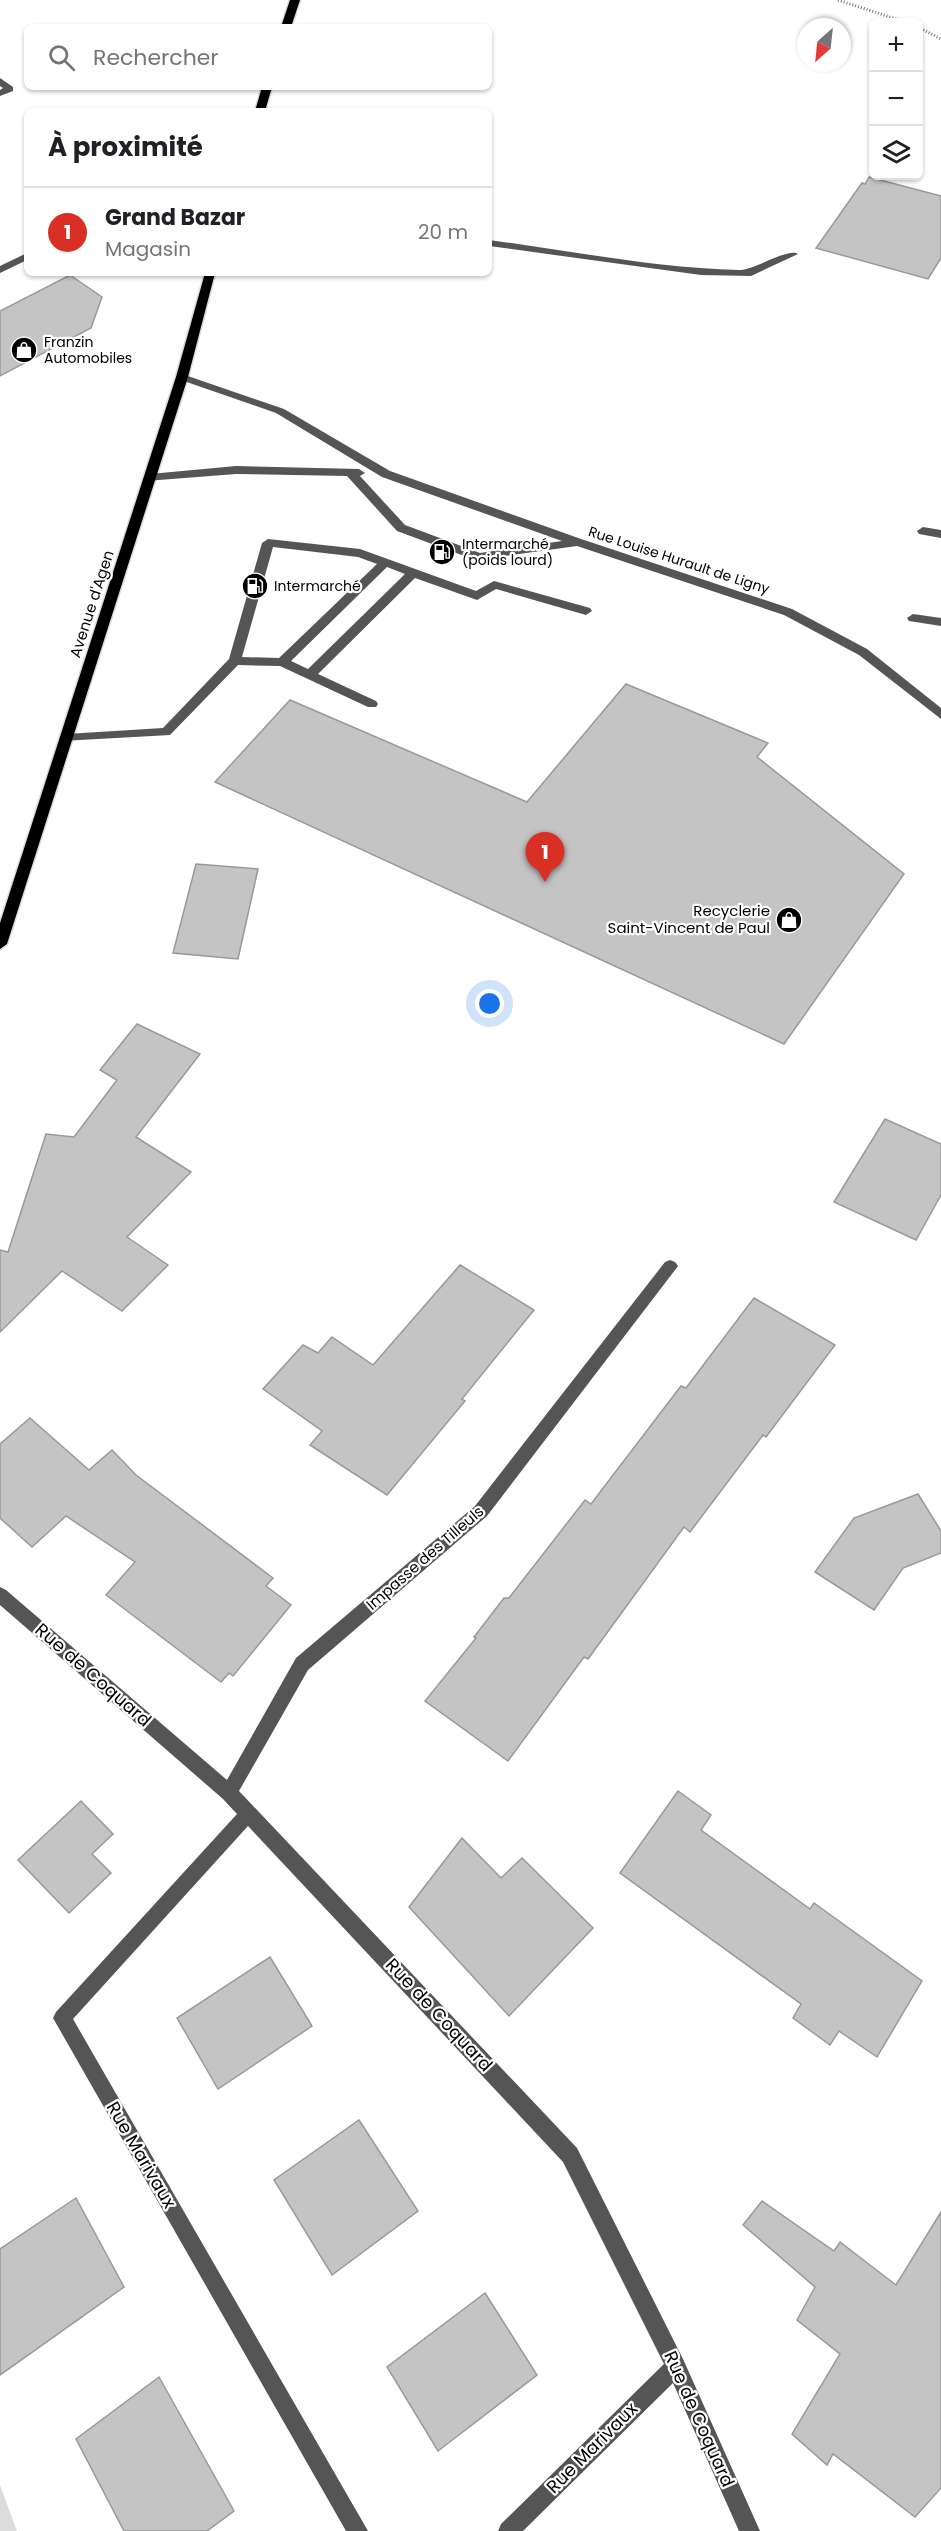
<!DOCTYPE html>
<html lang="fr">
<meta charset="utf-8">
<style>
body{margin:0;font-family:Poppins,sans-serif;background:#f6f6f6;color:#202124}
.controls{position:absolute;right:18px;top:18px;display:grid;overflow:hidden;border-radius:9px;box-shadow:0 2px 4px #0004}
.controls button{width:54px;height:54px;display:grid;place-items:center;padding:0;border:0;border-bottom:2px solid #e0e0e0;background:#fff;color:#202124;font:30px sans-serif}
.compass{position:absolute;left:797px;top:18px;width:54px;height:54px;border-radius:50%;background:#fff;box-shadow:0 2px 4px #0004;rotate:207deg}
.you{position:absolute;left:490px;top:1004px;width:21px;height:21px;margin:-15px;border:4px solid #fff;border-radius:50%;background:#1a73e8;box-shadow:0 0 0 9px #1a73e833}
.badge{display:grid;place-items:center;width:39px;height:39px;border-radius:50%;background:#d93025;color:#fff;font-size:20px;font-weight:700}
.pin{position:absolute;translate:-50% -50px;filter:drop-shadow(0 2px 3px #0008)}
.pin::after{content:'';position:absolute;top:32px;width:21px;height:18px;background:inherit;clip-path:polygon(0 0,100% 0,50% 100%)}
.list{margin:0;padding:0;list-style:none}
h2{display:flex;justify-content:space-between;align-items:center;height:78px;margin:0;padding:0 24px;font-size:26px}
h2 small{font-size:20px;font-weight:400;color:#757577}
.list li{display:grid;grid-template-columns:39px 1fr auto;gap:18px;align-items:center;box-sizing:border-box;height:90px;padding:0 24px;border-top:2px solid #e0e0e0}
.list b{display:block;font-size:22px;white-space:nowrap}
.list p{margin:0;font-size:20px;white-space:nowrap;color:#757577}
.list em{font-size:20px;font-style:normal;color:#757577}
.icon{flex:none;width:33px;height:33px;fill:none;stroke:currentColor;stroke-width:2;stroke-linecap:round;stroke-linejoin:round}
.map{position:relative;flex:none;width:941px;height:2531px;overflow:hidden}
.search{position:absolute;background:#fff;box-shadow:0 2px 4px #0004;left:24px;top:24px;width:468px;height:66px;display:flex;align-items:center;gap:15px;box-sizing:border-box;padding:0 21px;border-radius:9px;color:#757577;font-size:22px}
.panel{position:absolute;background:#fff;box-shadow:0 2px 4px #0004;left:24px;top:108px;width:468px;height:168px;border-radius:9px}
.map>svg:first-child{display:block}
.green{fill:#dcdcdc}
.building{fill:#c4c4c4;stroke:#999;stroke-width:1.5}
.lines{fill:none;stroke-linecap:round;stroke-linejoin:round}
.major-casing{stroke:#dbdbdb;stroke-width:3}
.path{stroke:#777;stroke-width:3;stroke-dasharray:1 2;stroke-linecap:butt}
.minor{fill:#555;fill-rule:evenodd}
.major{fill:#000;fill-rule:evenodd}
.labels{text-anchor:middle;stroke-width:4.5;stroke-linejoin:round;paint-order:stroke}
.far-poi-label{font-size:14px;fill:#000;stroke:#fff;text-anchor:start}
.far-street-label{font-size:14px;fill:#000;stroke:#fff}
.street-label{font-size:15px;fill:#000;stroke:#fff}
.poi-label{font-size:15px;fill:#000;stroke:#fff;text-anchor:end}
.near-street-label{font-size:18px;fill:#000;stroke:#fff}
</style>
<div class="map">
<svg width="941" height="2531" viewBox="0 0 941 2531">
<rect width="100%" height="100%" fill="#fff"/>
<path class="green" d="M0 2485 17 2531H0Z"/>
<g class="building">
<path d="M869 177 941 196V258L928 279 816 248 862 183 865 184Z"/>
<path d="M70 275 102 297 91 328 0 376V311Z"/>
<path d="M626 684 768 743 757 757 904 874 784 1044 215 782 290 700 527 802Z"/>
<path d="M196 864 258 869 238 959 173 953Z"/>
<path d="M137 1024 200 1054 136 1137 191 1172 127 1237 168 1265 122 1311 62 1271 0 1332V1250L8 1252 46 1134 74 1137 117 1080 100 1070Z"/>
<path d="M885 1119 941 1144V1195L916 1240 834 1202Z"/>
<path d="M460 1265 534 1310 462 1399 465 1401 387 1495 310 1445 322 1431 263 1389 303 1345 318 1353 332 1337 373 1365Z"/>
<path d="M754 1298 835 1345 766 1437 763 1435 690 1532 684 1527 588 1659 584 1657 508 1761 425 1701 476 1638 474 1637 504 1598H509L585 1500 591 1504 681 1386 686 1388Z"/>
<path d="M30 1418 89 1470 112 1450 136 1475 273 1578 266 1586 291 1605 233 1676 229 1673 221 1682 106 1595 135 1562 66 1516 32 1547 0 1518V1444Z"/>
<path d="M918 1494 941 1531V1553L903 1568 874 1610 815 1572 854 1518Z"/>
<path d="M678 1791 711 1815 701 1830 810 1909 814 1903 922 1981 877 2057 839 2031 830 2045 793 2018 801 2004 620 1873Z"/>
<path d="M81 1801 113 1834 92 1854 111 1873 69 1913 18 1860Z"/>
<path d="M462 1838 501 1878 522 1858 593 1928 509 2016 409 1907Z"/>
<path d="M270 1957 312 2026 218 2089 177 2018Z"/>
<path d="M359 2120 418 2211 332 2275 274 2180Z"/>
<path d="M76 2198 124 2287 0 2375V2249Z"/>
<path d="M762 2201 834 2251 840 2242 896 2285 941 2212V2488L915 2517 833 2454 827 2465 792 2434 840 2354 797 2320 815 2287 743 2225Z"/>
<path d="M485 2293 537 2375 438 2451 387 2367Z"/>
<path d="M159 2377 234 2511 207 2531H124L76 2439Z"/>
</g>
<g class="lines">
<g class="major-casing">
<g id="major">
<path d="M290 0H300L291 27H281Z"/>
<path d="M262 87H272L265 111H255Z"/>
<path d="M205 273H215L188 377 7 944 0 949V923L176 377Z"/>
</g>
</g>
<g class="path">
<path d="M838 0 905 22"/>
<path d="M918 27 941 39"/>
</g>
<g class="minor">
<path d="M0 78 13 87V91L0 96V90L3 88 0 86Z"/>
<path d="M489 240C572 251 656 268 739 270 755 270 789 247 798 254L751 276 701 275 489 246Z"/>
<path d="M27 253V260L0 273V266Z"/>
<path d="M182 374 284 409 390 471 581 539 792 609 867 649 941 708V719L859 655 784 615 577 546 475 560 397 531 347 476 236 474 146 481V475L150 474 236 466 359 469 365 473 360 476 405 525 480 553 562 541 382 477 276 413 178 379V375Z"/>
<path d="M923 527 941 530V538L919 534 917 531Z"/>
<path d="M268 539 360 549 476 591 494 581 590 608 592 611 586 615 496 589 477 600 415 578 318 674 376 701 378 704 376 707H368L280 666 238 665 170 735 62 741 60 738 66 734 163 728 229 659 262 543ZM273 547 358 557 377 564 279 658 242 657ZM387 567 405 574 308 669 291 661Z"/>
<path d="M913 614 941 618V626L909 621 907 618Z"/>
<path d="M670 1260 675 1262 678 1266 675 1270 487 1516 308 1670 239 1791 577 2148 683 2359 760 2531H739L673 2383 523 2531H498L501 2524 664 2364 563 2162 248 1826 73 2019 368 2531H346L53 2018 56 2012 237 1814 223 1799 0 1605V1587L6 1590 227 1780 296 1658 475 1506 665 1262Z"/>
</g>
<use href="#major" class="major"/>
</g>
<defs>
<g id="shop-disc" transform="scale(1.35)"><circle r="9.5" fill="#000" stroke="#fff"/><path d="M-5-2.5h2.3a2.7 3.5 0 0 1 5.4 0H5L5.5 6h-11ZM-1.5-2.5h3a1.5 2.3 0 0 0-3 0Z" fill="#fff"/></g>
<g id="fuel-disc" transform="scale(1.35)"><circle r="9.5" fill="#000" stroke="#fff"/><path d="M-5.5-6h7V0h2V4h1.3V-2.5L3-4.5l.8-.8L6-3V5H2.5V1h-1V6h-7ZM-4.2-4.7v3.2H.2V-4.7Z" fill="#fff"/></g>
</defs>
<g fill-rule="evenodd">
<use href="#shop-disc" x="24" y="350"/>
<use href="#fuel-disc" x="442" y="552"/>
<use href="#fuel-disc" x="255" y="586"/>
<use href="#shop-disc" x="789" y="920"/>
</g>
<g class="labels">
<g class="far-poi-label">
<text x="44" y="347">Franzin<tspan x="44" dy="16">Automobiles</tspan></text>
<text x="462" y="549">Intermarché<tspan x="462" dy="16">(poids lourd)</tspan></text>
<text x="274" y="591">Intermarché</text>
</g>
<g class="far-street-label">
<text transform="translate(679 560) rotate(18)" y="5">Rue Louise Hurault de Ligny</text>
</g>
<g class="street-label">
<text transform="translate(92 604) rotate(-72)" y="5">Avenue d'Agen</text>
<text transform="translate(425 1558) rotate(-41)" y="5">Impasse des Tilleuls</text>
</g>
<g class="poi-label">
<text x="770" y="916">Recyclerie<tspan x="770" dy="17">Saint-Vincent de Paul</tspan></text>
</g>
<g class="near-street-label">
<text transform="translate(93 1675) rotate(41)" y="6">Rue de Coquard</text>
<text transform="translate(439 2015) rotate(47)" y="6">Rue de Coquard</text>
<text transform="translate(141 2155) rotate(60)" y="6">Rue Marivaux</text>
<text transform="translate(699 2419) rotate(66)" y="6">Rue de Coquard</text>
<text transform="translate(592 2448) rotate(-45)" y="6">Rue Marivaux</text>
</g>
</g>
</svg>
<div class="controls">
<button>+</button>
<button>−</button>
<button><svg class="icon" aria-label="layers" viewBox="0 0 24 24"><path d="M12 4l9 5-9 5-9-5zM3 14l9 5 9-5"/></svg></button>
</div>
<svg class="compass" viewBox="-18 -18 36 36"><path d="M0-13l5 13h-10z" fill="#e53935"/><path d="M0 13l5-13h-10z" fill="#757577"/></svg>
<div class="you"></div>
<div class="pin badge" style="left:545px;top:882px">1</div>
<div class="search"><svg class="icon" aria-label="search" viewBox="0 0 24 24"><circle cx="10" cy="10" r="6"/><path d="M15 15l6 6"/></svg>Rechercher</div>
<section class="panel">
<h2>À proximité<small></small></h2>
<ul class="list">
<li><span class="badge">1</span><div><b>Grand Bazar</b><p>Magasin</p></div><em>20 m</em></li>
</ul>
</section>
</div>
